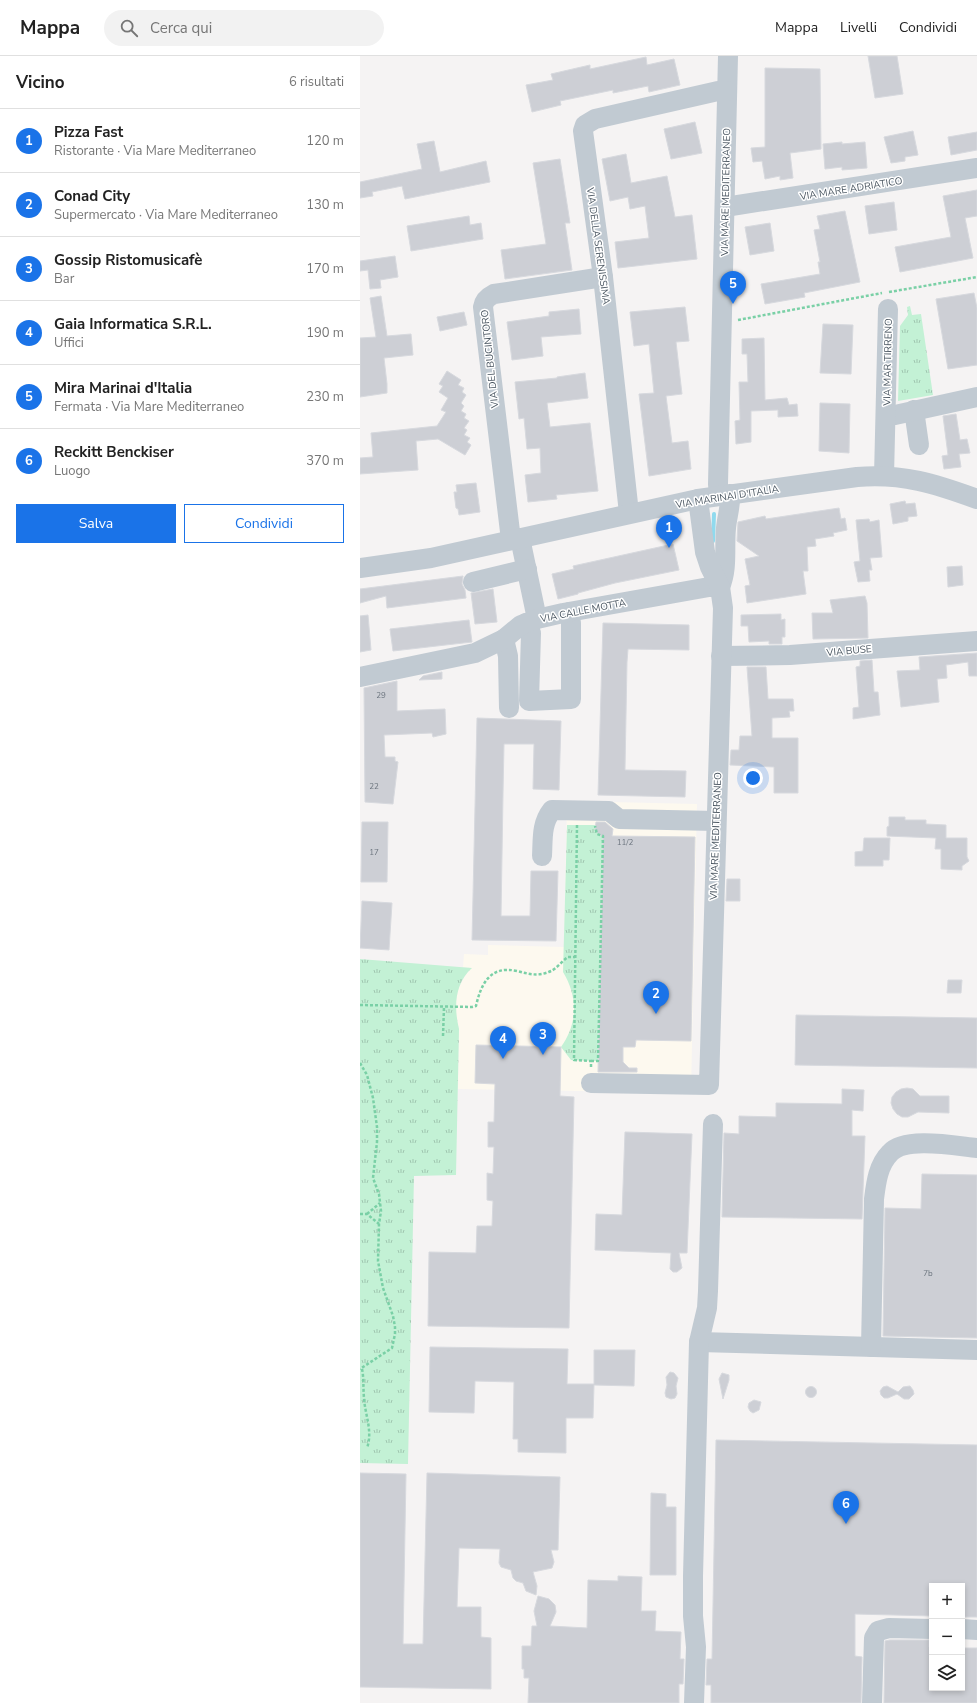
<!DOCTYPE html>
<html lang="it">
<meta charset="utf-8">
<style>
body{margin:0;font-family:"Nunito Sans",sans-serif;background:#f2f2f2;color:#222}
.controls{position:absolute;right:12px;bottom:12px;display:grid;overflow:hidden;border-radius:0px;box-shadow:0 2px 6px #0003}
.controls button{width:36px;height:36px;display:grid;place-items:center;padding:0;border:0;border-bottom:1px solid #e0e0e0;background:#fff;color:#222;font:20px sans-serif}
.you{position:absolute;left:393px;top:722px;width:14px;height:14px;margin:-10px;border:3px solid #fff;border-radius:50%;background:#1a73e8;box-shadow:0 0 0 6px #1a73e833}
.badge{display:grid;place-items:center;width:26px;height:26px;border-radius:50%;background:#1a73e8;color:#fff;font-size:13px;font-weight:700}
.pin{position:absolute;translate:-50% -33px;filter:drop-shadow(0 1px 2px #0008)}
.pin::after{content:'';position:absolute;top:21px;width:14px;height:12px;background:inherit;clip-path:polygon(0 0,100% 0,50% 100%)}
.list{margin:0;padding:0;list-style:none}
h2{display:flex;justify-content:space-between;align-items:center;height:52px;margin:0;padding:0 16px;font-size:17px}
h2 small{font-size:13px;font-weight:400;color:#767676}
.list li{display:grid;grid-template-columns:26px 1fr auto;gap:12px;align-items:center;box-sizing:border-box;height:64px;padding:0 16px;border-top:1px solid #e0e0e0}
.list b{display:block;font-size:15px;white-space:nowrap}
.list p{margin:0;font-size:13px;white-space:nowrap;color:#767676}
.list em{font-size:13px;font-style:normal;color:#767676}
.actions{display:flex;gap:8px;padding:12px 16px}
.actions a{flex:1;padding:9px 0;border:1px solid #1a73e8;border-radius:0px;text-align:center;font-size:14px;color:#1a73e8}
.actions .main{background:#1a73e8;color:#fff}
.icon{flex:none;width:22px;height:22px;fill:none;stroke:currentColor;stroke-width:2;stroke-linecap:round;stroke-linejoin:round}
.map{position:relative;flex:none;width:617px;height:1647px;overflow:hidden}
header{display:flex;align-items:center;gap:24px;box-sizing:border-box;height:56px;padding:0 20px;background:#fff;border-bottom:1px solid #e0e0e0}
header strong{font-size:19px}
nav{display:flex;gap:22px;margin-inline-start:auto;font-size:14px}
.search{width:280px;height:36px;background:#f2f2f2;display:flex;align-items:center;gap:10px;box-sizing:border-box;padding:0 14px;border-radius:22px;color:#767676;font-size:15px}
main{display:flex}
aside{flex:1;background:#fff}
.map>svg:first-child{display:block}
.commercial{fill:#fdf9ef}
.park{fill:url(#park-tufts)}
.lines{fill:none;stroke-linecap:round;stroke-linejoin:round}
.stream{stroke:#90daee;stroke-width:4}
.building{fill:#cdcfd5;stroke:#d7d9de}
.path{stroke:#7ad0a6;stroke-width:2.5;stroke-dasharray:3 2;stroke-linecap:butt}
.minor{stroke:#c1cad2;stroke-width:20}
.labels{text-anchor:middle;stroke-width:3;stroke-linejoin:round;paint-order:stroke}
.number-label{font-size:8px;fill:#6b747e}
.street-label{font-size:10px;fill:#4a5661;stroke:#fff}
</style>
<header>
<strong>Mappa</strong>
<div class="search"><svg class="icon" aria-label="search" viewBox="0 0 24 24"><circle cx="10" cy="10" r="6"/><path d="M15 15l6 6"/></svg>Cerca qui</div>
<nav><a>Mappa</a><a>Livelli</a><a>Condividi</a></nav>
</header>
<main>
<aside>
<h2>Vicino<small>6 risultati</small></h2>
<ul class="list">
<li><span class="badge">1</span><div><b>Pizza Fast</b><p>Ristorante · Via Mare Mediterraneo</p></div><em>120 m</em></li>
<li><span class="badge">2</span><div><b>Conad City</b><p>Supermercato · Via Mare Mediterraneo</p></div><em>130 m</em></li>
<li><span class="badge">3</span><div><b>Gossip Ristomusicafè</b><p>Bar</p></div><em>170 m</em></li>
<li><span class="badge">4</span><div><b>Gaia Informatica S.R.L.</b><p>Uffici</p></div><em>190 m</em></li>
<li><span class="badge">5</span><div><b>Mira Marinai d'Italia</b><p>Fermata · Via Mare Mediterraneo</p></div><em>230 m</em></li>
<li><span class="badge">6</span><div><b>Reckitt Benckiser</b><p>Luogo</p></div><em>370 m</em></li>
</ul>
<div class="actions"><a class="main">Salva</a><a>Condividi</a></div>
</aside>
<div class="map">
<svg width="617" height="1647" viewBox="0 0 617 1647">
<defs>
<pattern id="park-tufts" width="24" height="20" patternUnits="userSpaceOnUse"><rect width="24" height="20" fill="#c3f1d5"/><path d="M3 7l-1-3M5 7V3M7 7l1-3M15 17l-1-3M17 17v-4M19 17l1-3" fill="none" stroke="#a0c6b0"/></pattern>
</defs>
<rect width="100%" height="100%" fill="#f5f3f3"/>
<path class="commercial" d="M207 745 337 748 331 1037 98 1033 99 973 95 958 96 945 98 933 105 920 111 912 103 911 104 898 128 899V889L204 891Z"/>
<g class="park">
<path d="M550 250 552 259 561 258 573 339 538 345 540 270 548 259 547 251Z"/>
<path d="M207 769H235L237 777 243 780 238 1005 211 1004 201 991C218 967 218 941 203 916Z"/>
<path d="M0 903 112 912C94 928 94 952 99 973L96 1119 54 1120 48 1408 0 1407Z"/>
</g>
<g class="lines">
<path class="stream" d="M353 485 354 458"/>
</g>
<g class="building">
<path d="M508 0H537L543 38 515 42Z"/>
<path d="M286 1 287 9 314 3 320 29 289 36 288 30 253 37V34L200 45 201 49 172 56 166 29 193 24 191 18 230 9V13Z"/>
<path d="M405 12 460 13 461 93 430 97 433 122 420 124V120L405 123 402 105 393 106 391 92 405 91Z"/>
<path d="M335 66 342 97 311 103 304 73Z"/>
<path d="M553 75 558 99 545 101V105L531 107 524 81Z"/>
<path d="M617 76V94L591 99 588 81Z"/>
<path d="M74 85 80 116 126 105 130 126 45 143 42 130 12 136 13 140 0 142V126L62 113 57 88Z"/>
<path d="M482 86V88L505 86 507 112 482 114V111L465 113 463 88Z"/>
<path d="M266 98 271 127 307 120 315 161 332 159 337 203 258 212 255 186 289 182 285 150 270 153 268 141 250 145 242 103Z"/>
<path d="M200 103 210 167H205L212 214 145 223 141 194 186 188 173 107Z"/>
<path d="M617 134V160L605 162 613 202 540 216 535 191 591 181 583 140Z"/>
<path d="M534 146 537 174 509 178 505 150Z"/>
<path d="M485 155 500 226 444 237 445 241 405 248 401 228 460 218 458 206H460L454 174 460 173 457 160Z"/>
<path d="M109 160 110 169 121 167 123 183 51 195 47 170Z"/>
<path d="M410 167 414 195 390 199 385 171Z"/>
<path d="M35 200 38 221 20 224 21 232 10 233 8 214 0 215V205Z"/>
<path d="M614 237 617 252V309L588 313 576 243Z"/>
<path d="M21 240 27 280 51 278 53 299 24 302 27 328V337L0 341V282L16 281 10 242Z"/>
<path d="M325 251 329 285 316 286 322 338 306 340 312 387 328 385 331 413 289 420 279 338 294 337 289 288 274 290 270 256Z"/>
<path d="M219 253 221 278 181 281 183 300 152 304 147 266 189 260V256Z"/>
<path d="M104 256 107 269 80 275 77 261Z"/>
<path d="M463 268 493 269 491 318 460 317Z"/>
<path d="M404 282 405 344 427 342 429 349 437 348 438 360 418 361V354L391 355V386L376 388 375 365 380 364 379 326H388L387 298H382V283Z"/>
<path d="M87 315 101 324 98 329 104 332 102 336 106 339 101 347 104 350 101 355 106 358 104 362 109 365 104 372 107 374 104 379 110 382 107 386 111 389 105 399 78 383 56 385 58 414 0 418V402L13 401 11 377 77 370 86 356 81 354 88 342 79 336 83 330 79 328Z"/>
<path d="M225 317 228 342 187 347 190 371 230 367 238 435 196 439 197 443 168 446 165 419 181 417 180 392 167 393 164 362 159 363 155 326 197 322V321Z"/>
<path d="M460 347 490 348 489 397 459 395Z"/>
<path d="M596 358 600 384 607 383 610 397 599 398 601 411 584 413 582 400 588 399 583 360Z"/>
<path d="M116 427 120 456 99 459 98 453 96 452 94 436H97L96 429Z"/>
<path d="M545 445 546 448 555 447 557 460 548 461V465L533 468 530 448Z"/>
<path d="M479 452 481 463 485 462 487 474 473 477 474 480 455 483 456 490 447 491 448 515H443L446 538 387 547 385 530 390 529 385 503 399 500 377 485 378 466 405 460 406 463Z"/>
<path d="M509 463 510 466 519 464 522 501 510 502 512 514H509L510 525 498 526 494 506 500 505 496 464Z"/>
<path d="M313 488 319 514 255 527 218 537V538L198 543 192 518 214 513 213 510Z"/>
<path d="M602 510 603 529 588 531 587 511Z"/>
<path d="M103 520 102 528 105 534 106 542 27 552 26 540 0 547V533Z"/>
<path d="M133 533 137 566 115 568 111 537Z"/>
<path d="M505 540 507 547 508 582 453 583 452 557H473L470 544Z"/>
<path d="M421 558V564L425 563V581H422V588H409V585L389 586 388 570H381V559Z"/>
<path d="M8 559 11 594 0 596V560Z"/>
<path d="M109 564 112 586 33 595 30 573Z"/>
<path d="M243 567 329 569V594L268 593 267 606 265 714 326 715 325 741 238 739Z"/>
<path d="M617 597V620H609L608 606 586 609 587 622 577 623 579 646 541 651 537 615 560 614 559 601Z"/>
<path d="M512 604 514 636H518L520 659 493 663V652L499 651 496 611 500 610V605Z"/>
<path d="M387 611H406L408 643H433L434 655H429L430 661 412 662V682H438V737H414V711L370 709 371 694H379L380 680H392Z"/>
<path d="M82 616V623L59 624 63 620Z"/>
<path d="M37 625V655L85 653 86 678 73 681 72 677 24 679 25 701H35V705L38 706 33 748 5 746 4 632Z"/>
<path d="M117 662 201 665 199 734 173 733 174 688H144L143 738 141 860H170L171 815H198L196 885 112 884Z"/>
<path d="M529 761H545V764H566V768L586 769V782H607V801L609 805 602 810V814L581 813V793H575L576 782 527 780V771L529 770Z"/>
<path d="M2 766H28L27 826H1Z"/>
<path d="M236 766H245L253 773 252 780 335 781 331 985 276 984 275 991H263V1006L269 1012H277V1016H238L243 782 235 774Z"/>
<path d="M504 782H530L529 804H523V810H495V796L503 795Z"/>
<path d="M367 823H380V845H366Z"/>
<path d="M2 845 32 847 29 894 0 892Z"/>
<path d="M588 924H602L601 937H587Z"/>
<path d="M436 959 617 962V1012L435 1009Z"/>
<path d="M116 989 201 991 200 1040 214 1041 209 1272 68 1270 69 1196 116 1197 117 1170H132L133 1145 127 1144V1117L133 1118 134 1091H128V1066H134L135 1028 115 1027Z"/>
<path d="M547 1032 553 1033 560 1040H589V1057L558 1056 548 1061H542L537 1058 533 1053 531 1047 532 1041 536 1036 541 1033Z"/>
<path d="M482 1033 504 1034 503 1055 492 1054V1080H505L502 1163 362 1161 364 1077 379 1078V1060L416 1061V1047L482 1048Z"/>
<path d="M265 1076 332 1078 327 1197H319L322 1212 317 1216H313L310 1213 311 1197 235 1194 236 1158 262 1159Z"/>
<path d="M562 1118 617 1119V1282L523 1280 525 1152 561 1153Z"/>
<path d="M70 1291 208 1293 207 1328H234V1294H275L274 1330 234 1329 233 1362H206V1397L158 1396V1383H153L154 1326 115 1325 114 1357 69 1356Z"/>
<path d="M310 1316 314 1317 318 1322 316 1330 317 1338 315 1342 311 1343 306 1341 305 1337 307 1329 306 1321Z"/>
<path d="M362 1317 369 1319V1324L363 1343 359 1323Z"/>
<path d="M527 1330 538 1336 543 1331 550 1330 553 1334 554 1338 549 1343H544L537 1338 528 1342H524L521 1339 520 1335 523 1331Z"/>
<circle cx="451" cy="1336" r="5.5"/>
<path d="M394 1344 401 1346 399 1354 393 1357 390 1355 388 1351 389 1347Z"/>
<path d="M356 1384 617 1389V1561H602V1530H572V1560L495 1558V1600L502 1601 501 1647H351V1629H346L347 1603H352Z"/>
<path d="M0 1417 46 1418 43 1588H63L67 1417 200 1421 198 1494H191L194 1506 192 1512 173 1516 177 1530 176 1539 166 1535 163 1527 156 1525 153 1522 151 1514 141 1511 139 1507 140 1493 99 1492 97 1551H121V1581L131 1582V1633L0 1631Z"/>
<path d="M291 1437 306 1438V1451H316V1519H290Z"/>
<path d="M258 1520 282 1521 281 1555H296L295 1575 321 1576 320 1603H324L323 1628H319V1647H168L169 1622H164V1613H162V1590H171L172 1570H177L174 1555 178 1540 189 1543 195 1549 196 1556 190 1570 227 1572 228 1524 258 1525Z"/>
<path d="M530 1584H569V1591H572V1632H602V1592H617V1647H524L525 1585Z"/>
</g>
<g class="lines">
<g class="path">
<path d="M529 236 617 221"/>
<path d="M378 264 522 237"/>
<path d="M217 769 214 1004 231 1005V1012"/>
<path d="M0 949 112 951 116 950C121 928 130 909 157 915 169 918 178 921 191 915 196 913 202 905 208 901H215"/>
<path d="M83 980 84 951"/>
<path d="M231 1005H238L243 780 237 778 235 770"/>
<path d="M0 1007 7 1019 13 1042 17 1071V1086L13 1122 19 1138 21 1155 19 1168 18 1205 23 1232 33 1260 35 1271V1278L32 1292 0 1313"/>
<path d="M0 1158H7L19 1168"/>
<path d="M7 1158 20 1147"/>
<path d="M2 1313C4 1322 3 1332 4 1342 5 1359 13 1375 7 1392"/>
</g>
<g class="minor">
<path d="M365 151 617 112"/>
<path d="M554 354 559 389"/>
<path d="M526 359H535L617 341"/>
<path d="M524 420 528 253"/>
<path d="M359 439 358 428 368 0"/>
<path d="M269 457 243 221 223 75 225 69 235 63 358 35H367"/>
<path d="M160 482 177 563"/>
<path d="M151 484 123 251C124 244 128 241 134 238L243 221"/>
<path d="M0 512 71 502 338 443 497 421C542 417 576 428 617 443"/>
<path d="M113 526 167 513"/>
<path d="M360 531C368 512 364 492 366 472 367 460 371 450 370 438"/>
<path d="M166 567 171 577 169 645 211 643V567L209 556"/>
<path d="M144 583 148 600 149 652"/>
<path d="M361 600 430 599 617 585"/>
<path d="M0 621 115 597 144 583 161 569 177 563 203 557 349 531H360"/>
<path d="M182 800C183 783 181 768 192 754L249 755 259 763 356 765"/>
<path d="M231 1027 349 1029 363 552 360 531 350 511 345 496 338 443"/>
<path d="M339 1286 617 1294"/>
<path d="M511 1291 514 1143C516 1127 518 1109 530 1097 545 1080 596 1090 617 1092"/>
<path d="M602 1573 617 1574"/>
<path d="M334 1647 336 1591 333 1560V1520L339 1286 347 1252 348 1235 353 1068"/>
<path d="M512 1647 514 1582 518 1575 529 1572 572 1573"/>
</g>
</g>
<g class="labels">
<g class="number-label">
<text x="21" y="642">29</text>
<text x="14" y="733">22</text>
<text x="265" y="789">11/2</text>
<text x="14" y="799">17</text>
<text x="568" y="1220">7b</text>
</g>
<g class="street-label">
<text transform="translate(491 132) rotate(-9)" y="4">VIA MARE ADRIATICO</text>
<text transform="translate(365 136) rotate(-89)" y="4">VIA MARE MEDITERRANEO</text>
<text transform="translate(239 190) rotate(82)" y="4">VIA DELLA SERENISSIMA</text>
<text transform="translate(129 303) rotate(-96)" y="4">VIA DEL BUCINTORO</text>
<text transform="translate(527 306) rotate(-89)" y="4">VIA MAR TIRRENO</text>
<text transform="translate(367 440) rotate(-9)" y="4">VIA MARINAI D'ITALIA</text>
<text transform="translate(223 554) rotate(-11)" y="4">VIA CALLE MOTTA</text>
<text transform="translate(489 594) rotate(-5)" y="4">VIA BUSE</text>
<text transform="translate(355 780) rotate(-88)" y="4">VIA MARE MEDITERRANEO</text>
</g>
</g>
</svg>
<div class="controls">
<button>+</button>
<button>−</button>
<button><svg class="icon" aria-label="layers" viewBox="0 0 24 24"><path d="M12 4l9 5-9 5-9-5zM3 14l9 5 9-5"/></svg></button>
</div>
<div class="you"></div>
<div class="pin badge" style="left:309px;top:492px">1</div>
<div class="pin badge" style="left:296px;top:958px">2</div>
<div class="pin badge" style="left:183px;top:999px">3</div>
<div class="pin badge" style="left:143px;top:1003px">4</div>
<div class="pin badge" style="left:373px;top:248px">5</div>
<div class="pin badge" style="left:486px;top:1468px">6</div>
</div>
</main>
